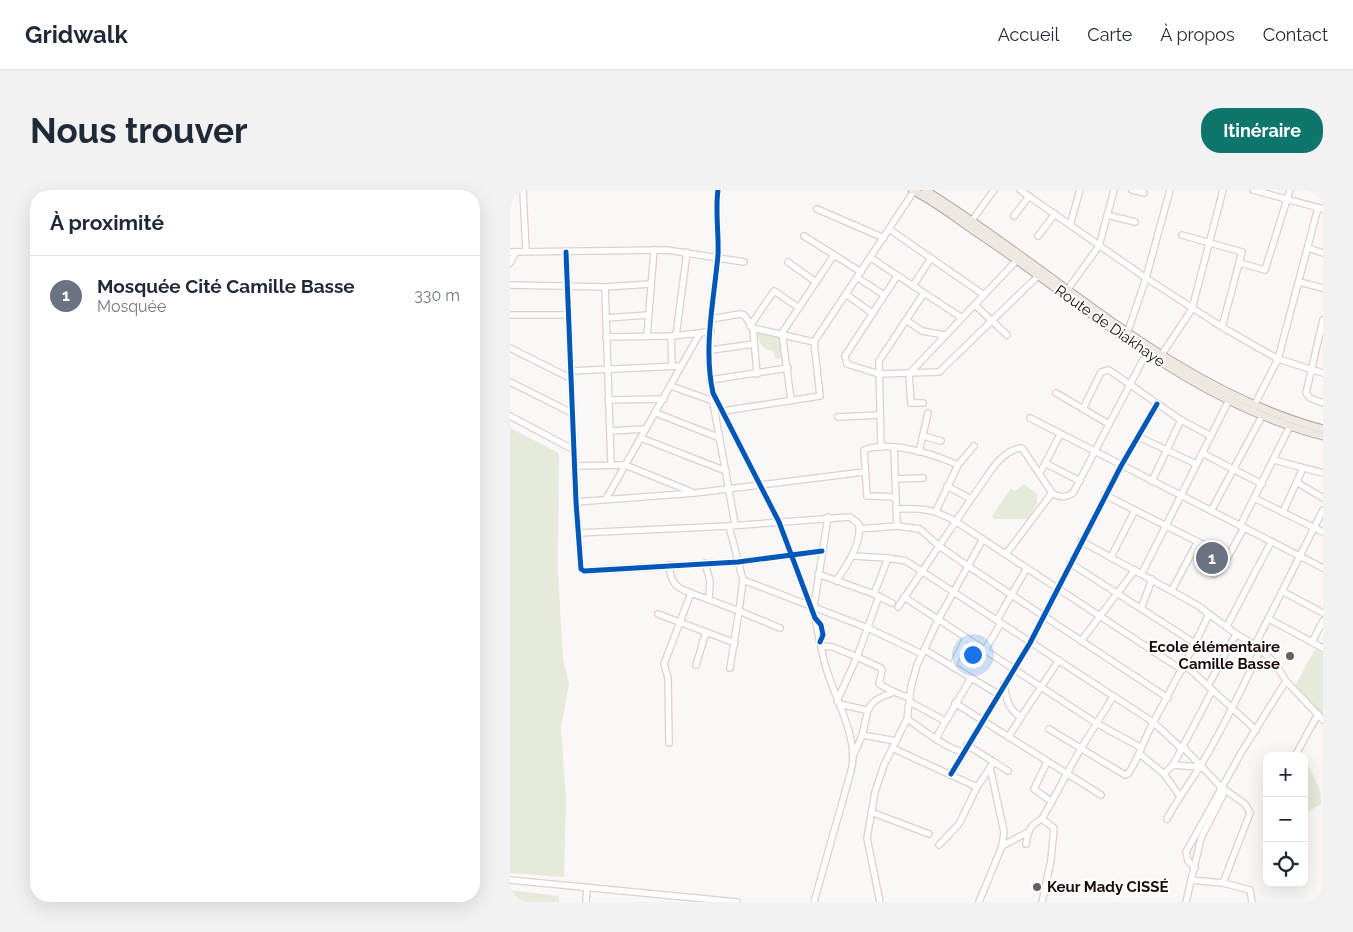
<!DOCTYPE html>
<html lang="fr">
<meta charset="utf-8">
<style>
body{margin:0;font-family:Raleway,sans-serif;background:#f2f2f3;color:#1f2937}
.controls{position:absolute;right:15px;bottom:15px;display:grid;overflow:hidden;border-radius:10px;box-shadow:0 5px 20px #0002}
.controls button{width:45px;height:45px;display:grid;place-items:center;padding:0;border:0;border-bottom:1px solid #e0e1e3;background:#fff;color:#1f2937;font:25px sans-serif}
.you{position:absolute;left:462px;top:464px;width:18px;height:18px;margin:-12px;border:4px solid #fff;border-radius:50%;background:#1a73e8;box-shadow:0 0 0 8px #1a73e833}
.badge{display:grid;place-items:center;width:32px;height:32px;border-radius:50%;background:#0f766e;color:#fff;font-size:16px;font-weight:700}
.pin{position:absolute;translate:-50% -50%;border:2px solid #fff;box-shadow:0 1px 5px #0006}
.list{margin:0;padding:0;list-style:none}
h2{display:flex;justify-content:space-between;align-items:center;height:65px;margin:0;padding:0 20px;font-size:21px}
h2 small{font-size:16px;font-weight:400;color:#747a83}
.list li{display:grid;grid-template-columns:32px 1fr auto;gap:15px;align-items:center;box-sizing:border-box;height:80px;padding:0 20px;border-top:1px solid #e0e1e3}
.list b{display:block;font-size:19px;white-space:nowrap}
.list p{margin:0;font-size:16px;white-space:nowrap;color:#747a83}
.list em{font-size:16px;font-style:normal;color:#747a83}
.icon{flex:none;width:28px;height:28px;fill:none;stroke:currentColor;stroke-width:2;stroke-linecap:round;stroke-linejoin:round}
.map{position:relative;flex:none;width:813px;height:712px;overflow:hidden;border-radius:20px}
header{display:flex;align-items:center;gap:30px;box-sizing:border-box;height:70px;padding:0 25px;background:#fff;border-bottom:1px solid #e0e1e3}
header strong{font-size:24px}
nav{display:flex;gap:28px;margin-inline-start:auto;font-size:18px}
.intro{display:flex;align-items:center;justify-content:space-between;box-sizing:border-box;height:120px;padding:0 30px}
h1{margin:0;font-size:35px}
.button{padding:12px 22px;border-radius:20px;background:#0f766e;color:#fff;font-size:18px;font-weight:700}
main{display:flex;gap:30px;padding:0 30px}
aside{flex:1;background:#fff;border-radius:20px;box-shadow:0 5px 20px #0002}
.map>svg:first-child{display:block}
.green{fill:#e6eada}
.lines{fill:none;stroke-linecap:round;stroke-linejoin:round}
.minor-casing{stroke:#dbd1ce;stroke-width:8}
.major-casing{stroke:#b3a79d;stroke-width:9}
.minor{stroke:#fefefe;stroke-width:5.5}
.major{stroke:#ede8e2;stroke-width:7}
.cycleway-casing{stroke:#fff;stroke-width:8}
.cycleway{stroke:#0057b8;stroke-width:5}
.poi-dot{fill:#685e5b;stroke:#fff;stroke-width:2}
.labels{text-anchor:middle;stroke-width:4;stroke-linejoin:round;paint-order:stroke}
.street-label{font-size:15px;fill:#190c07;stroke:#fff}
.poi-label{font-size:15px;font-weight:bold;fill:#190c07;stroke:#fff;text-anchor:end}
</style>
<header>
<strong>Gridwalk</strong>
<nav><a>Accueil</a><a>Carte</a><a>À propos</a><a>Contact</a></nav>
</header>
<div class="intro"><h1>Nous trouver</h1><a class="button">Itinéraire</a></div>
<main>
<aside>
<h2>À proximité<small></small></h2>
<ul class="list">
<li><span class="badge" style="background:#6b7280">1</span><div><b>Mosquée Cité Camille Basse</b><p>Mosquée</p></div><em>330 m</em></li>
</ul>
</aside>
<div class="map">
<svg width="813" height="712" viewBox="0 0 813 712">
<rect width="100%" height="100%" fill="#fbf7f6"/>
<g class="green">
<path d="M251 137 268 146 277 155 278 165 274 168 265 169 263 161C252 160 250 153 247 144Z"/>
<path d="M0 238 49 263 48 381 53 470 59 493 51 538 56 608 54 687 0 683Z"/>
<path d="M514 294 527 304V313L518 329H484L482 326 501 298 505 301Z"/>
<path d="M805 459 813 463V528L785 496Z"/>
<path d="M798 575 810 600 811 614 796 623 794 576Z"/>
<path d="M0 700 49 706V712H0Z"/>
</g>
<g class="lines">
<g class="minor-casing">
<g id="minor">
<path d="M13 0 16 61"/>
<path d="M208 0C205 22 209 43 208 65 204 110 193 158 203 203L269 332 305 428 311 435 313 445 310 452"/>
<path d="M510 0 636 88 712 137 768 169 813 183"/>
<path d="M622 0 634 3"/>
<path d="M743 0 813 19"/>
<path d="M307 19 374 48"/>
<path d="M597 25 625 32"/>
<path d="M504 26 519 6"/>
<path d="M461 32 484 0"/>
<path d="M560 35 570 0"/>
<path d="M379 39 474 105"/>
<path d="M672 45 732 62 712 137"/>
<path d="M294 46 351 82"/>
<path d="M528 46 545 24"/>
<path d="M798 58 813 63"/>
<path d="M0 62 157 60 234 72"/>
<path d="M56 62 66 312 71 379 74 381 228 372 312 361"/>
<path d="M361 68 452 128"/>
<path d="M278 72 306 92"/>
<path d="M0 73 6 62"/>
<path d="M730 73 755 80 780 0"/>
<path d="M387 86 335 166 337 174 369 184 429 182 528 86"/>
<path d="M348 88 374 105"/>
<path d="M789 92 813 98"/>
<path d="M0 95 95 97 141 94"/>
<path d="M403 96 421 68"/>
<path d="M95 97 101 274"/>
<path d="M558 99 589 56 604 0"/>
<path d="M337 105 362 123"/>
<path d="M465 115 497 145"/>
<path d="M0 125H57"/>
<path d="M96 128 138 125"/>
<path d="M201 129 230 124 234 125 243 138 304 152"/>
<path d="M396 130 412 141 435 145"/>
<path d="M813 130 796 203 800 208 813 213"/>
<path d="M240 136 264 101 289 118"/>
<path d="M243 138 247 184"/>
<path d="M617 144 636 88 660 0"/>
<path d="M137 146 144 60"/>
<path d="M161 146 162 176"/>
<path d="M166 146 177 62"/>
<path d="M96 147 161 146 190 143"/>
<path d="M0 158 60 188"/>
<path d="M201 160 244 154"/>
<path d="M652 164 682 119 713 0"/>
<path d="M60 181 170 176"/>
<path d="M200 190 278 178"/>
<path d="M0 192 62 223"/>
<path d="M161 196 206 212"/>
<path d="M546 203 599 234"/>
<path d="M98 210 154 209"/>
<path d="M281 210 272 143 324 65"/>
<path d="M203 212 225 334"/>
<path d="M413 213H401L399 184 507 70"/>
<path d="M744 216 768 169 808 18"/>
<path d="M573 219 591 182 599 180 671 230 701 246"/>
<path d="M213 221 310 206 304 152 404 1"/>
<path d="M146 223 210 248"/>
<path d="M0 226 64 260"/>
<path d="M328 227 370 225"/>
<path d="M520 228 813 378"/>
<path d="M100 241 136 239"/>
<path d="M413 246 431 251"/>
<path d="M629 247 686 274"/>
<path d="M131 248 216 281"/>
<path d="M371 257 369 171 414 103"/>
<path d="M384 258 387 336"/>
<path d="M409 262 418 223"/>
<path d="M692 263 752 294"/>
<path d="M764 270 813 283"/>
<path d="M535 273 570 291"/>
<path d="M65 276 115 275 182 302"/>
<path d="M530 283 550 245"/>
<path d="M385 289 413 288"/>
<path d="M642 291 671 230"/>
<path d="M788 293 813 308"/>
<path d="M437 296 461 309C475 292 489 259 512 258L542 303C550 308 556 308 563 303L637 162"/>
<path d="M595 305 718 367"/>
<path d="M386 307 357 306 354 260C379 250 424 264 448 275"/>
<path d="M744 308 813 342"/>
<path d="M96 309 190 143 201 141"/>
<path d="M66 312 185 303 354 282"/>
<path d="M386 319C412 318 423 319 445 331L672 480"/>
<path d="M426 321 448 275 464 256"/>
<path d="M701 321 752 226"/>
<path d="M773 322 793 278"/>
<path d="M730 336 780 236"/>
<path d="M349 339 387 336 410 339 429 356 458 376 658 508"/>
<path d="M68 343 219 336 340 327 349 334C352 353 337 376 326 391"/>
<path d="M571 351 687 415 726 444 745 455 765 473 776 491 813 530"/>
<path d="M496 364 542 303"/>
<path d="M342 366 378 368 364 404"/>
<path d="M601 367 625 320"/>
<path d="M378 368 396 371 643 532 672 559"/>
<path d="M195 373 200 391 199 409"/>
<path d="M560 373 686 454"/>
<path d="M159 375C161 392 164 397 181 403"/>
<path d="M632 383 720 208"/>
<path d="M308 384 364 404 382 413"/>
<path d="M704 384 710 381 734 338"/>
<path d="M233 390 358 438 412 464"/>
<path d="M662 400 687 353"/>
<path d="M772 401 813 423"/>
<path d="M394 407 586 533 630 557"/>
<path d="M304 416 318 327"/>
<path d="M388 417 461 309"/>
<path d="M631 419 642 389"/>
<path d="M148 424 225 453"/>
<path d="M759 429 813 458"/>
<path d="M487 430 517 378"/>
<path d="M717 436 761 352"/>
<path d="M571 451 625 380"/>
<path d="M802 452 813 431"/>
<path d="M745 455 813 320"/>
<path d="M311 456 323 457 347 467 369 406"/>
<path d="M415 460 488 504"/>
<path d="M475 460 491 433"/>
<path d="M674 474 746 540"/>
<path d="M186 475 196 442"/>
<path d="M442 477 456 448"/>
<path d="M220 478 229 421 270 438"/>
<path d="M494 494C496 508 498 520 511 527L499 546"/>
<path d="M698 496 726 444"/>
<path d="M384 502 400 508"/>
<path d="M327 511 347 467 371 478 372 481 369 494 384 502C352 513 360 519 352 545 350 552 346 558 344 564"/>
<path d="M400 512 435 531"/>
<path d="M445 513 591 605"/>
<path d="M329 514 356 520"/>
<path d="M511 527 549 470"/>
<path d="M397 529C410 537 440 562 453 561"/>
<path d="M539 539 615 585 618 584C629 568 633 551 643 533 662 497 682 461 699 424"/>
<path d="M352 545 386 551"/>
<path d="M426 548 461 488"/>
<path d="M159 553 158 488 154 474 181 403 229 421 233 390 219 336"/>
<path d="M673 557 711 597 735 614 740 623 713 693"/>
<path d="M382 558 467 597"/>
<path d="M630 564 654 584 669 605"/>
<path d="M785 566 808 524"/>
<path d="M484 572 498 581"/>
<path d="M537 572 524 599 542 612"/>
<path d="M663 575 690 577"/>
<path d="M441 584 520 453 611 276 647 214"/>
<path d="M654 584 663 575 702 501"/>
<path d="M361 622 419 644"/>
<path d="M657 629C667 609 681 592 692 573 714 537 732 498 751 459"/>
<path d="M516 654C518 641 520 635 532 629L570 560 603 507"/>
<path d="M429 655 449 634 467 597 484 572 457 555"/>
<path d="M492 656 518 642"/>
<path d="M685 678 678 671 676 662 731 563 776 491"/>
<path d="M0 690 227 712"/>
<path d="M681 690 713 693 740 700 742 712"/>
<path d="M76 712 77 697"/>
<path d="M304 712 341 581C350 548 323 506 315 474 311 459 308 443 305 428"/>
<path d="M370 712 357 648 365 602 374 575 397 529 401 497 407 475 428 430 473 349"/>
<path d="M469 712 492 656 494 642 480 577"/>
<path d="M532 712 541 670 544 638 532 629"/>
<path d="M676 712 691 648 713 605 710 598"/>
</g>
</g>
<g class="major-casing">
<g id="major">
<path d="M402 0C425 12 447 29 469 44 579 118 681 212 813 246"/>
<path d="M415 0C546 81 661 198 813 239"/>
</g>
</g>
<use href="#minor" class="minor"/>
<use href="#major" class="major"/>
<g class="cycleway-casing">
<g id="cycleway">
<path d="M208 0C205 22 209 43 208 65 204 110 193 158 203 203L269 332 305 428 311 435 313 445 310 452"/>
<path d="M56 62 66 312 71 379 74 381 228 372 312 361"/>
<path d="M441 584 520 453 611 276 647 214"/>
</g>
</g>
<use href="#cycleway" class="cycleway"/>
</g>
<g class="poi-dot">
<circle cx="780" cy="466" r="5"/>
<circle cx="527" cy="697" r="5"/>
</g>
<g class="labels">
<g class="street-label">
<text transform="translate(600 136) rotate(35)" y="5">Route de Diakhaye</text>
</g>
<g class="poi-label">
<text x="770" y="462">Ecole élémentaire<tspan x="770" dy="17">Camille Basse</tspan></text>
<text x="537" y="702" text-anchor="start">Keur Mady CISSÉ</text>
</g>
</g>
</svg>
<div class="controls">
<button>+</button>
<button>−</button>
<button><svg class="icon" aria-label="locate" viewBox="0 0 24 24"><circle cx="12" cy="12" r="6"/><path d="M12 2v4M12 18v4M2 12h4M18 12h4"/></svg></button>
</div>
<div class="you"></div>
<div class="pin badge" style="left:702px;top:368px;background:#6b7280">1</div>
</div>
</main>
